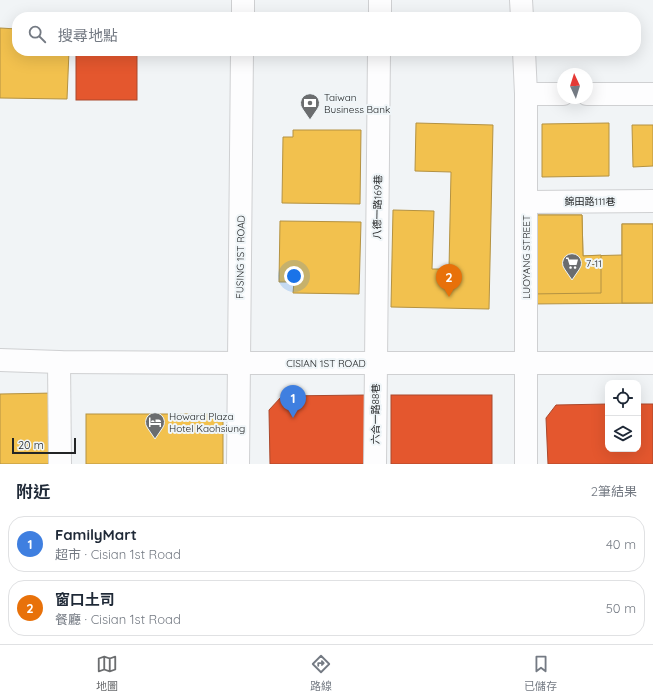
<!DOCTYPE html>
<html lang="zh-TW">
<meta charset="utf-8">
<style>
body{margin:0;font-family:Quicksand,"Noto Sans TC",sans-serif;background:#f2f2f3;color:#1f2937}
.controls{position:absolute;right:12px;bottom:12px;display:grid;overflow:hidden;border-radius:8px;box-shadow:0 4px 16px #0002}
.controls button{width:36px;height:36px;display:grid;place-items:center;padding:0;border:0;border-bottom:1px solid #e0e1e3;background:#fff;color:#1f2937;font:20px sans-serif}
.compass{position:absolute;left:557px;top:68px;width:36px;height:36px;border-radius:50%;background:#fff;box-shadow:0 4px 16px #0002;rotate:356deg}
.scale{position:absolute;left:12px;bottom:10px;width:64px;box-sizing:border-box;padding-left:4px;border:2px solid #232526;border-top:0;font-size:11px;line-height:14px;white-space:nowrap;color:#232526;-webkit-text-stroke:3px #eff5f8;paint-order:stroke}
.you{position:absolute;left:294px;top:276px;width:14px;height:14px;margin:-10px;border:3px solid #fff;border-radius:50%;background:#1a73e8;box-shadow:0 0 0 6px #1a73e833}
.badge{display:grid;place-items:center;width:26px;height:26px;border-radius:50%;background:#6b6d6f;color:#fff;font-size:13px;font-weight:700}
.pin{position:absolute;translate:-50% -33px;filter:drop-shadow(0 1px 2px #0008)}
.pin::after{content:'';position:absolute;top:21px;width:14px;height:12px;background:inherit;clip-path:polygon(0 0,100% 0,50% 100%)}
.list{margin:0;padding:0;list-style:none}
h2{display:flex;justify-content:space-between;align-items:center;height:52px;margin:0;padding:0 16px;font-size:17px}
h2 small{font-size:13px;font-weight:400;color:#747a83}
.list li{display:grid;grid-template-columns:26px 1fr auto;gap:12px;align-items:center;box-sizing:border-box;height:56px;margin:0 8px 8px;padding:0 8px;border:1px solid #e0e1e3;border-radius:16px}
.list b{display:block;font-size:15px;white-space:nowrap}
.list p{margin:0;font-size:13px;white-space:nowrap;color:#747a83}
.list em{font-size:13px;font-style:normal;color:#747a83}
.icon{flex:none;width:22px;height:22px;fill:none;stroke:currentColor;stroke-width:2;stroke-linecap:round;stroke-linejoin:round}
.map{position:relative;flex:none;width:653px;height:464px;overflow:hidden}
.search{position:absolute;background:#fff;box-shadow:0 4px 16px #0002;left:12px;right:12px;top:12px;height:44px;display:flex;align-items:center;gap:10px;box-sizing:border-box;padding:0 14px;border-radius:16px;color:#747a83;font-size:15px}
.sheet{height:180px;background:#fff}
nav{display:flex;justify-content:space-around;align-items:center;box-sizing:border-box;height:56px;border-top:1px solid #e0e1e3;background:#fff;font-size:11px;color:#747a83}
nav a{display:grid;justify-items:center;gap:2px}
nav .on{color:#6b6d6f}
.map>svg:first-child{display:block}
.homes{fill:#f2c14e;stroke:#b49242}
.shops{fill:#e4572e;stroke:#aa482c}
.lines{fill:none;stroke-linecap:round;stroke-linejoin:round}
.minor-casing{stroke:#cfd0d2;stroke-width:24}
.minor{stroke:#fdfdfe;stroke-width:22}
.labels{text-anchor:middle;stroke-width:4;stroke-linejoin:round;paint-order:stroke}
.poi-label{font-size:10px;fill:#232526;stroke:#eff5f8;text-anchor:start}
.street-label{font-size:10px;fill:#232526;stroke:#eff5f8}
</style>
<div class="map">
<svg width="653" height="464" viewBox="0 0 653 464">
<rect width="100%" height="100%" fill="#f1f4f6"/>
<g class="homes">
<path d="M0 28 17 29V51H69L67 99 0 98Z"/>
<path d="M416 123 493 125 489 309 391 307 393 210 434 211 432 269H449L451 172 415 171Z"/>
<path d="M609 123V176L542 177V124Z"/>
<path d="M632 125H653V166L633 167Z"/>
<path d="M293 130H361L360 204 282 203 283 137H293Z"/>
<path d="M530 215H582L583 256 622 255V224H653V303L529 304Z"/>
<path d="M530 215H582L583 256 601 255V293L529 294Z"/>
<path d="M280 221 361 222 359 294 293 293 294 282H279Z"/>
<rect x="622" y="224" width="31" height="79"/>
<path d="M55 393V464H0V394Z"/>
<rect x="86" y="414" width="137" height="50"/>
</g>
<g class="shops">
<rect x="76" y="51" width="61" height="49"/>
<path d="M367 395V464H270L269 410 282 396Z"/>
<rect x="391" y="395" width="101" height="69"/>
<path d="M608 404V449H638V404H653V464H548L546 418 556 405Z"/>
</g>
<g class="lines">
<g class="minor-casing">
<g id="minor">
<path d="M521 0 522 17"/>
<path d="M243 17V0"/>
<path d="M380 17V0"/>
<path d="M524 51 526 94V464"/>
<path d="M526 94H563"/>
<path d="M587 94H653"/>
<path d="M526 202 653 201"/>
<path d="M0 360 59 362 238 363H653"/>
<path d="M59 362 60 464"/>
<path d="M238 464 242 51"/>
<path d="M375 464 376 363 379 51"/>
</g>
</g>
<use href="#minor" class="minor"/>
</g>
<defs>
<g id="bank-pin" transform="scale(1)"><path d="M0 17L-7.5 6A9.5 9.5 0 1 1 7.5 6Z" fill="#6b6d6f" stroke="#eff5f8"/><path d="M-6-4H6V4H-6ZM0-2.3a2.3 2.3 0 1 0 0 4.6a2.3 2.3 0 1 0 0-4.6Z" fill="#fff"/></g>
<g id="supermarket-pin" transform="scale(1)"><path d="M0 17L-7.5 6A9.5 9.5 0 1 1 7.5 6Z" fill="#6b6d6f" stroke="#eff5f8"/><path d="M-6-5.5h2.5l.6 2H6L4.5 2H-2.5L-4.4-4H-6ZM-1.5 3.2a1.3 1.3 0 1 0 .1 0ZM3 3.2a1.3 1.3 0 1 0 .1 0Z" fill="#fff"/></g>
<g id="hotel-pin" transform="scale(1)"><path d="M0 17L-7.5 6A9.5 9.5 0 1 1 7.5 6Z" fill="#6b6d6f" stroke="#eff5f8"/><path d="M-6-4.5h1.5V1H6V5H4.5V3h-9V5H-6ZM-4 0a1.8 1.8 0 1 1 3.6 0ZM.5 0V-2.5h3Q6-2.5 6 0Z" fill="#fff"/></g>
</defs>
<g fill-rule="evenodd">
<use href="#bank-pin" x="310" y="103"/>
<use href="#supermarket-pin" x="572" y="263"/>
<use href="#hotel-pin" x="155" y="422"/>
</g>
<g class="labels">
<g class="poi-label">
<text x="324" y="101">Taiwan<tspan x="324" dy="12">Business Bank</tspan></text>
<text x="586" y="267">7-11</text>
<text x="169" y="420">Howard Plaza<tspan x="169" dy="12">Hotel Kaohsiung</tspan></text>
</g>
<g class="street-label">
<text x="590" y="205">錦田路111巷</text>
<text transform="translate(377 207) rotate(-89)" y="4">八德一路169巷</text>
<text transform="translate(240 257) rotate(-89)" y="4">FUSING 1ST ROAD</text>
<text transform="translate(526 257) rotate(-90)" y="4">LUOYANG STREET</text>
<text x="326" y="367">CISIAN 1ST ROAD</text>
<text transform="translate(375 414) rotate(-90)" y="4">六合一路88巷</text>
</g>
</g>
</svg>
<div class="controls">
<button><svg class="icon" aria-label="locate" viewBox="0 0 24 24"><circle cx="12" cy="12" r="6"/><path d="M12 2v4M12 18v4M2 12h4M18 12h4"/></svg></button>
<button><svg class="icon" aria-label="layers" viewBox="0 0 24 24"><path d="M12 4l9 5-9 5-9-5zM3 14l9 5 9-5"/></svg></button>
</div>
<svg class="compass" viewBox="-18 -18 36 36"><path d="M0-13l5 13h-10z" fill="#e53935"/><path d="M0 13l5-13h-10z" fill="#747a83"/></svg>
<div class="scale">20 m</div>
<div class="you"></div>
<div class="pin badge" style="left:293px;top:418px;background:#3f7fe0">1</div>
<div class="pin badge" style="left:449px;top:297px;background:#e8710a">2</div>
<div class="search"><svg class="icon" aria-label="search" viewBox="0 0 24 24"><circle cx="10" cy="10" r="6"/><path d="M15 15l6 6"/></svg>搜尋地點</div>
</div>
<section class="sheet">
<h2>附近<small>2筆結果</small></h2>
<ul class="list">
<li><span class="badge" style="background:#3f7fe0">1</span><div><b>FamilyMart</b><p>超市 · Cisian 1st Road</p></div><em>40 m</em></li>
<li><span class="badge" style="background:#e8710a">2</span><div><b>窗口土司</b><p>餐廳 · Cisian 1st Road</p></div><em>50 m</em></li>
</ul>
</section>
<nav>
<a class="on"><svg class="icon" aria-label="map" viewBox="0 0 24 24"><path d="M3 6l6-2 6 2 6-2v14l-6 2-6-2-6 2zM9 4v14M15 6v14"/></svg>地圖</a>
<a><svg class="icon" aria-label="directions" viewBox="0 0 24 24"><path d="M12 3l9 9-9 9-9-9zM9 14v-3h6M13 9l2 2-2 2"/></svg>路線</a>
<a><svg class="icon" aria-label="saved" viewBox="0 0 24 24"><path d="M7 4h10v16l-5-4-5 4z"/></svg>已儲存</a>
</nav>
